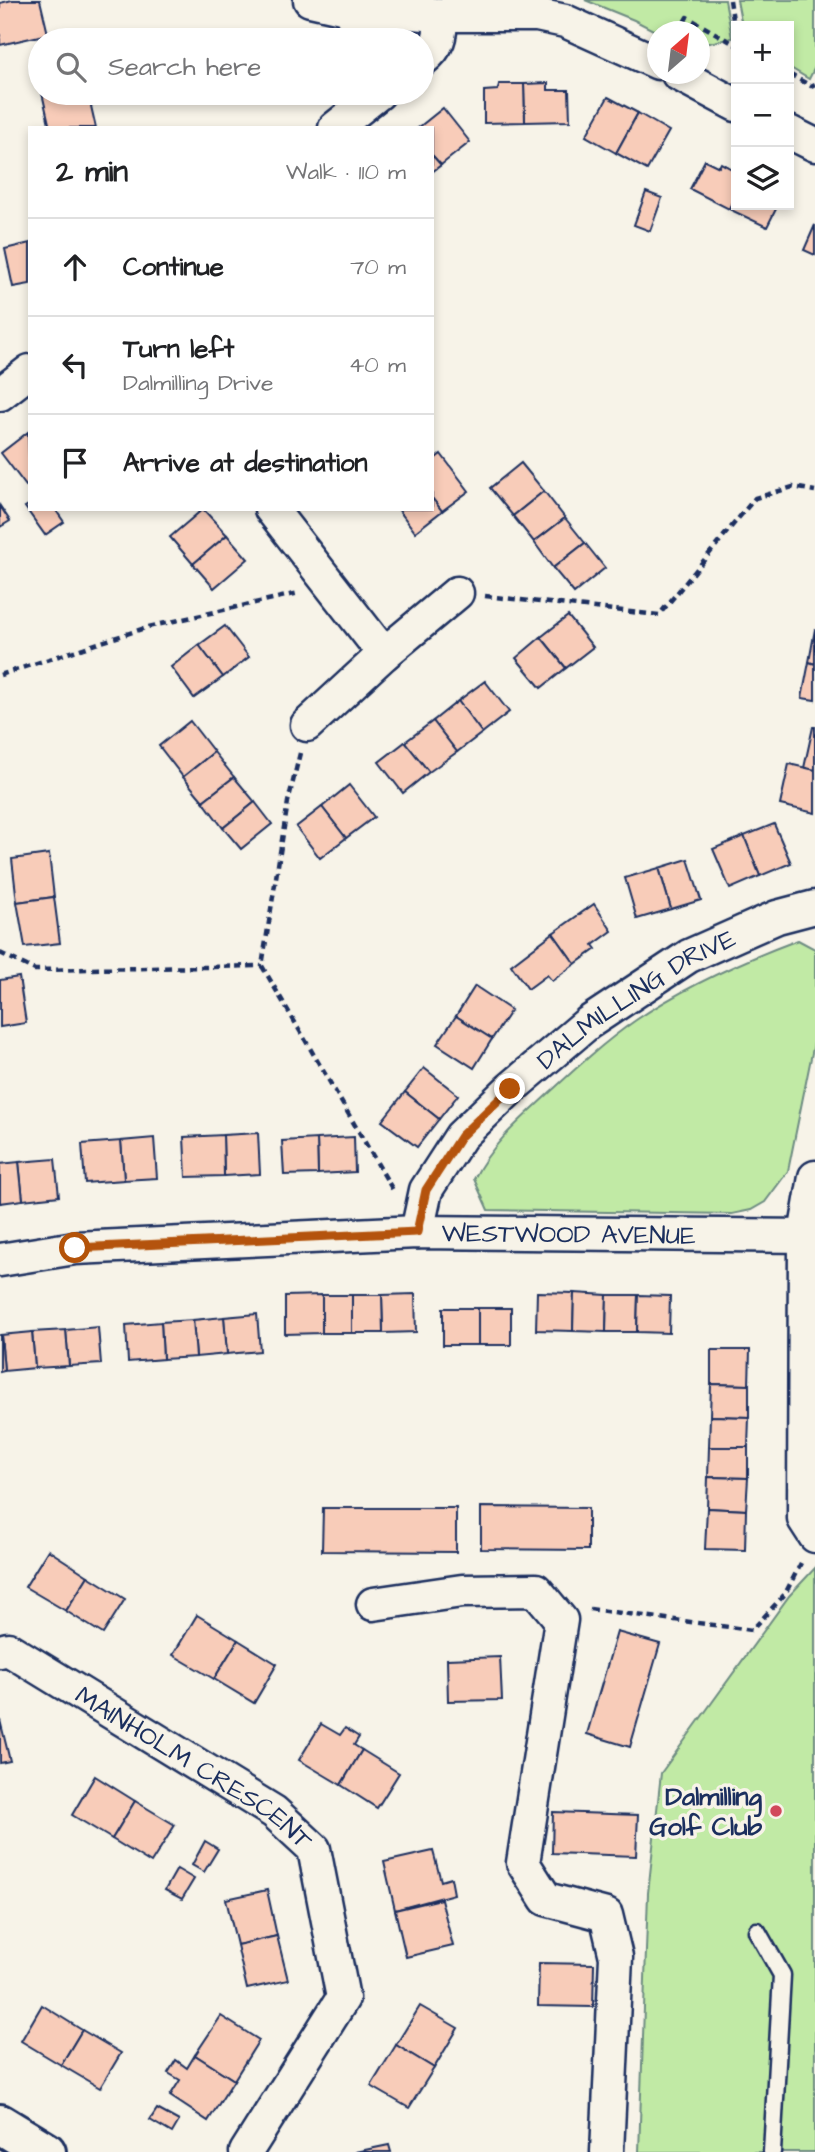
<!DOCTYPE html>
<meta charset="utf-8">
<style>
body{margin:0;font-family:"Architects Daughter",sans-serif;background:#f2f2f2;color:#202124}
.controls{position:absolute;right:21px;top:21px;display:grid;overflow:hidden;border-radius:0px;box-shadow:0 4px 10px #0003}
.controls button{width:63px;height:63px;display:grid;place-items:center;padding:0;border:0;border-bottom:2px solid #e0e0e0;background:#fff;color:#202124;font:35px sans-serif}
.compass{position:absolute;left:647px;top:21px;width:63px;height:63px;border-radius:50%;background:#fff;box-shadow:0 4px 10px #0003;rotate:28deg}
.stop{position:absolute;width:21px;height:21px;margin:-16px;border:5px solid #b45309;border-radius:50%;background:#fff}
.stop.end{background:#b45309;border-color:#fff;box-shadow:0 2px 7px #0008}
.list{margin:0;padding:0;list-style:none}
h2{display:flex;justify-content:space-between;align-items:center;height:91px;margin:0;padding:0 28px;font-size:30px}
h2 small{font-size:23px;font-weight:400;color:#757577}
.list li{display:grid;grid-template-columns:46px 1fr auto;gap:21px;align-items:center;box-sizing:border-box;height:98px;padding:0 28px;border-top:2px solid #e0e0e0}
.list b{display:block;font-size:26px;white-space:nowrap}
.list p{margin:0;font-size:23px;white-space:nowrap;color:#757577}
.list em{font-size:23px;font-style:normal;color:#757577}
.icon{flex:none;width:38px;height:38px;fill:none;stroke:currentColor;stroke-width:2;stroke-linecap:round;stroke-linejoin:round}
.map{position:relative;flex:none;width:815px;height:2152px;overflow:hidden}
.search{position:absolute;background:#fff;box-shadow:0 4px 10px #0003;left:28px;top:28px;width:406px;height:77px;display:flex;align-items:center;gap:18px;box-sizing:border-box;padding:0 24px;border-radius:38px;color:#757577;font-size:26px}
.panel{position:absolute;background:#fff;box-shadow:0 4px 10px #0003;left:28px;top:126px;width:406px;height:385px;border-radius:0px}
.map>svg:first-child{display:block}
.green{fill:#c1eaa5;stroke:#6e8c82;stroke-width:2}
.building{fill:#f8ccb9;stroke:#1b2f5e;stroke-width:2}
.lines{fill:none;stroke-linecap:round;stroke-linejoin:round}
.service-casing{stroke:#1b2f5e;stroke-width:21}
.minor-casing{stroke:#1b2f5e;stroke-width:37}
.tertiary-casing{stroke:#1b2f5e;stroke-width:44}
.path{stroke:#1b2f5e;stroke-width:4.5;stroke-dasharray:7 5;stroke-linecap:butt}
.service{stroke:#f7f3e8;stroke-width:16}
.minor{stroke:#f7f3e8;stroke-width:32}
.tertiary{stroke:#f7f3e8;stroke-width:38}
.route{stroke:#b45309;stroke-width:9}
.poi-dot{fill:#d1495b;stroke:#f7f3e8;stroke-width:2.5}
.labels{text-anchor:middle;stroke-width:7;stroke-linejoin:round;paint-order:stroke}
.street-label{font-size:26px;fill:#1b2f5e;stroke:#f7f3e8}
.poi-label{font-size:26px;font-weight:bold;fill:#1b2f5e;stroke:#f7f3e8;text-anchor:end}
</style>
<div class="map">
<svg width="815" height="2152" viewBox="0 0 815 2152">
<rect width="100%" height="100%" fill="#f7f3e8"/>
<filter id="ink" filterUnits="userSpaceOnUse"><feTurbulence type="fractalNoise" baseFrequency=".0143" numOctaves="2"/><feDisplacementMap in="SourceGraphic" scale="14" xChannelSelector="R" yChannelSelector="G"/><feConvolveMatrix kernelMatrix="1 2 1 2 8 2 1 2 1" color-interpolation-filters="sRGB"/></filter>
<g filter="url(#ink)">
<g class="green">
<path d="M585 0H725L732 38 700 45V32H657L634 20Z"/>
<path d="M737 0H815V67L809 79 789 67V26H742Z"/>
<path d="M798 940 815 949V1038L788 1171 765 1202 751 1210 732 1214 488 1210 474 1179C491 1145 519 1121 547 1095 575 1069 604 1042 636 1020 686 986 742 961 798 940Z"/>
<path d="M815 1568V2152H639L648 1893 661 1773 789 1596Z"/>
</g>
<g class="building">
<path d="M12 0H40L48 34 0 45V3Z"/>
<path d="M548 83V90H569L570 121 525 122 524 84Z"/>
<path d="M499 84H524L525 122 484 123V91L498 90Z"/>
<path d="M42 93H88L96 128H50Z"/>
<path d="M608 97 638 113 616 153 586 136Z"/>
<path d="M443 108 470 142 441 165 432 155V128H418Z"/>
<path d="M638 113 669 131 647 170 616 153Z"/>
<path d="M432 155 441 165 432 172Z"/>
<path d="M705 160 719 167 721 163 736 171V194L729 209 690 189Z"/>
<path d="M646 192 662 198 650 231 634 225Z"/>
<path d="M736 194V205H778L767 227 729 209Z"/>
<path d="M815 225V255L804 250Z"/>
<path d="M30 243V284L13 287 5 249Z"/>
<path d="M28 432 30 484 26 486 1 453Z"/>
<path d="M441 454 469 491 442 511 432 498V461Z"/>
<path d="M521 463 544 491 513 516 490 488Z"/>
<path d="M544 491 565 518 534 542 513 516Z"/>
<path d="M432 498 442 511 415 532 398 509H432Z"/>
<path d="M30 504V509H55L64 522 45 535 25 507Z"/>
<path d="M0 506 10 521 0 527Z"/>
<path d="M203 509 227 535 193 564 170 537Z"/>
<path d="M565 518 585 543 553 568 534 542Z"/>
<path d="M227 535 248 559 214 588 193 564Z"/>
<path d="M585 543 605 568 574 593 553 568Z"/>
<path d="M568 616 593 647 566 668 541 637Z"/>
<path d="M225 626 249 657 223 677 199 645Z"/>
<path d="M815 629V664L809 662Z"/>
<path d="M541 637 566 668 541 688 516 658Z"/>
<path d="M199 645 223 677 194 698 171 667Z"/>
<path d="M809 662 815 664V700L802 698Z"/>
<path d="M485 681 509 712 482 733 458 701Z"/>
<path d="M458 701 482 733 457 752 433 721Z"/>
<path d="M190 721 214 752 183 777 159 746Z"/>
<path d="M433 721 457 752 429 772 405 742Z"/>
<path d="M813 727H815V770L804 768Z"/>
<path d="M405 742 429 772 403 793 379 762Z"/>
<path d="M214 752 234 777 203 801 183 777Z"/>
<path d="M789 764 815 770V813L780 805Z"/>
<path d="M234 777 255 802 223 828 203 801Z"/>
<path d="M349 785 374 817 346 838 322 807Z"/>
<path d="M255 802 272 824 241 849 223 828Z"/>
<path d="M322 807 346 838 320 858 296 827Z"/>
<path d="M774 824 791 863 760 876 744 836Z"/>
<path d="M744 836 760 876 730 889 713 849Z"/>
<path d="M49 854 54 897 17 902 12 859Z"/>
<path d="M688 859 701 900 671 909 659 868Z"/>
<path d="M659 868 671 909 637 919 625 878Z"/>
<path d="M54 897 60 943 25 947 17 902Z"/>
<path d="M594 904 612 931 593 945 596 949 575 964 553 933Z"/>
<path d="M553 933 575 964 552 981 547 975 528 989 511 965Z"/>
<path d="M19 977 26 1023 0 1027V980Z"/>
<path d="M475 986 511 1010 492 1039 456 1016Z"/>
<path d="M456 1016 492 1039 474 1068 437 1044Z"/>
<path d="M424 1068 458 1095 439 1119 405 1092Z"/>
<path d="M405 1092 439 1119 417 1147 382 1121Z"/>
<path d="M258 1133 260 1174 224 1176 223 1135Z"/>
<path d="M223 1135 224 1176 186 1177 184 1137Z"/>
<path d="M354 1137 355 1172 318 1174 317 1139Z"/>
<path d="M154 1138 157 1178 124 1180 121 1141Z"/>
<path d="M317 1139 318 1174 284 1175 282 1141Z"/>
<path d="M121 1141 124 1180 85 1183 82 1144Z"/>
<path d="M55 1159 59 1196 23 1200 19 1162Z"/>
<path d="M19 1162 23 1200 0 1203V1164Z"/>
<path d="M537 1292 574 1293 573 1331 536 1330Z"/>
<path d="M574 1293 607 1295 606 1332 573 1331Z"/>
<path d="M415 1294 416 1332 383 1333 382 1295Z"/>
<path d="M322 1295V1333L285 1334V1296Z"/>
<rect x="322" y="1295" width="30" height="38"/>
<path d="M352 1295H382L383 1333H352Z"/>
<path d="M607 1295H638L637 1332H606Z"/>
<path d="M638 1295 670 1296 669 1333 637 1332Z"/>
<rect x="443" y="1308" width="35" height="37"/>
<rect x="478" y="1308" width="33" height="37"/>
<path d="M257 1314 260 1351 227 1354 224 1317Z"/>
<path d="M224 1317 227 1354 196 1357 193 1320Z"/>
<path d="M193 1320 196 1357 163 1359 161 1322Z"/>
<path d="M161 1322 163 1359 128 1362 126 1325Z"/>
<path d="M98 1327 101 1364 69 1366 66 1330Z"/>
<path d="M66 1330 69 1366 35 1368 32 1332Z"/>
<path d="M32 1332 35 1368 4 1371 1 1335Z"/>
<path d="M1 1335 4 1371 0 1372V1335Z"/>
<path d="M711 1350H750L749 1385 711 1384Z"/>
<path d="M711 1384 749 1385V1417L710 1416Z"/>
<path d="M710 1416 749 1417 748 1447H709Z"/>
<path d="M709 1447H748V1478L708 1477Z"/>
<path d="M708 1477 748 1478 746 1510 707 1508Z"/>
<path d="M481 1507 588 1508V1550L481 1549Z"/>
<path d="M323 1508H456V1552L322 1551Z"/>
<path d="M707 1508 746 1510 745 1550 705 1549Z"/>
<path d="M48 1550 88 1576 66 1611 25 1587Z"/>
<path d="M88 1576 125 1599 103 1634 66 1611Z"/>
<path d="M197 1615 238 1640 214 1679 173 1655Z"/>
<path d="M617 1632 660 1644 630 1747 587 1734Z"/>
<path d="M238 1640 277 1664 254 1703 214 1679Z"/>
<path d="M500 1657 502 1700 448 1701 447 1659Z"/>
<path d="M0 1720 10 1761 0 1763Z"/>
<path d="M321 1724 340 1735 345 1728 359 1737 354 1745 362 1750 341 1785 299 1760Z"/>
<path d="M362 1750 399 1773 377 1808 341 1785Z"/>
<path d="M95 1776 135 1801 112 1839 72 1815Z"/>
<path d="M135 1801 175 1825 151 1863 112 1839Z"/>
<path d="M553 1812 638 1815 636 1856 552 1853Z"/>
<path d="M205 1841 218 1849 204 1872 192 1865Z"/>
<path d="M433 1851 441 1881 451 1878 454 1894 395 1910 384 1862Z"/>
<path d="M177 1869 194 1879 182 1899 165 1890Z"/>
<path d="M267 1890 277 1936 237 1945 226 1899Z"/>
<path d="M441 1899 453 1946 406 1957 395 1910Z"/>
<path d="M277 1936 288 1980 247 1989 237 1945Z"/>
<path d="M539 1963 594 1964 593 2007 538 2006Z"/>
<path d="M42 2005 82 2030 61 2065 21 2041Z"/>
<path d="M420 2006 458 2028 434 2068 396 2045Z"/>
<path d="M221 2016 259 2040 234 2080 195 2055Z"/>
<path d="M82 2030 121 2053 100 2088 61 2065Z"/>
<path d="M396 2045 434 2068 409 2108 371 2086Z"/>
<path d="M195 2055 234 2080 208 2121 170 2096 180 2080 168 2073 176 2060 187 2068Z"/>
<path d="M157 2109 179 2121 172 2133 150 2120Z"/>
<path d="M389 2145 391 2152H355Z"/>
</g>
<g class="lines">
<g class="service-casing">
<path id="service" d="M757 1931 782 1975 772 2152"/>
</g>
<g class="minor-casing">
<g id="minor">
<path d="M310 0 350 9 441 15H537L565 21 658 63"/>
<path d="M350 9 361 40"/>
<path d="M422 60C439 47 441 36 441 15"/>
<path d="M678 74 736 105"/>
<path d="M335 128 379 93"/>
<path d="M789 132 815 145"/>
<path d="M0 394 30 371"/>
<path d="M271 509 384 654"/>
<path d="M307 725 384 654 457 593"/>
<path d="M815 1177 805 1235 804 1519 815 1536"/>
<path id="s1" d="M417 1232 426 1190 461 1136 510 1089 588 1023 689 956 777 917 815 907"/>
<path id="s2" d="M0 1260 75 1248 417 1232 815 1236"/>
<path d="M373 1604 462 1591 536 1590 561 1620 523 1863 546 1899 606 1915 616 1957 607 2152"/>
<path id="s3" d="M0 1651 8 1649 274 1812 314 1849 343 1998 246 2152"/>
</g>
</g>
<g class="tertiary-casing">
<path id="tertiary" d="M0 2124 46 2152"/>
</g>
<g class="path">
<path d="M730 0 736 40"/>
<path d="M679 32 687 17 736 45"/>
<path d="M789 74 811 86 815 84"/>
<path d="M485 596 659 615 755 498 793 487 815 491"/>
<path d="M0 675 148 627 299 593"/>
<path d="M300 753 288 802 262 966 394 1192"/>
<path d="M0 953 35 970 262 966"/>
<path d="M590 1609 752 1630 785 1594 801 1563"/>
</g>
<use href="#service" class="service"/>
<use href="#minor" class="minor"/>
<use href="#tertiary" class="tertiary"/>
</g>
</g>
<g class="lines" filter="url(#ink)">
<path class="route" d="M75 1248 417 1232 426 1190 461 1136 510 1089"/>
</g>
<circle class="poi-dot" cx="776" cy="1811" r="7"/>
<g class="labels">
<g class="street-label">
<text dy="9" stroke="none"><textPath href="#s1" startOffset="331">DALMILLING DRIVE</textPath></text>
<text dy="9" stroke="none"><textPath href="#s2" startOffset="570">WESTWOOD AVENUE</textPath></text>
<text dy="9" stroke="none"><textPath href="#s3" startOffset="229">MAINHOLM CRESCENT</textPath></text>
</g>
<g class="poi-label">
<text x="762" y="1805">Dalmilling<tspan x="762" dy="30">Golf Club</tspan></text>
</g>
</g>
</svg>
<div class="controls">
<button>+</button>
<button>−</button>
<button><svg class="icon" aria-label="layers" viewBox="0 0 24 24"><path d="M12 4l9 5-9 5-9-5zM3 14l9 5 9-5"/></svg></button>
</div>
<svg class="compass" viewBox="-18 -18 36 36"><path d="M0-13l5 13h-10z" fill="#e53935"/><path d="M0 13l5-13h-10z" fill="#757577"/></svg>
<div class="stop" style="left:75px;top:1248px"></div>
<div class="stop end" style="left:510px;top:1089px"></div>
<div class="search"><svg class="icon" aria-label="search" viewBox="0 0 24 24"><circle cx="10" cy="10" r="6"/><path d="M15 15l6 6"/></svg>Search here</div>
<section class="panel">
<h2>2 min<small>Walk · 110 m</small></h2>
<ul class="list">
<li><svg class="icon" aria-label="ahead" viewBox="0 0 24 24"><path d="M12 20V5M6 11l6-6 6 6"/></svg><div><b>Continue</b></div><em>70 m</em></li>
<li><svg class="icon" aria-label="left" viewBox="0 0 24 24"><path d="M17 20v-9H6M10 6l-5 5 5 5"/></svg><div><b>Turn left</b><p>Dalmilling Drive</p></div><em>40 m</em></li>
<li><svg class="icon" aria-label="arrive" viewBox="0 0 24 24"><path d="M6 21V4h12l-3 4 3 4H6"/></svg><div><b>Arrive at destination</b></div></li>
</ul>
</section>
</div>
